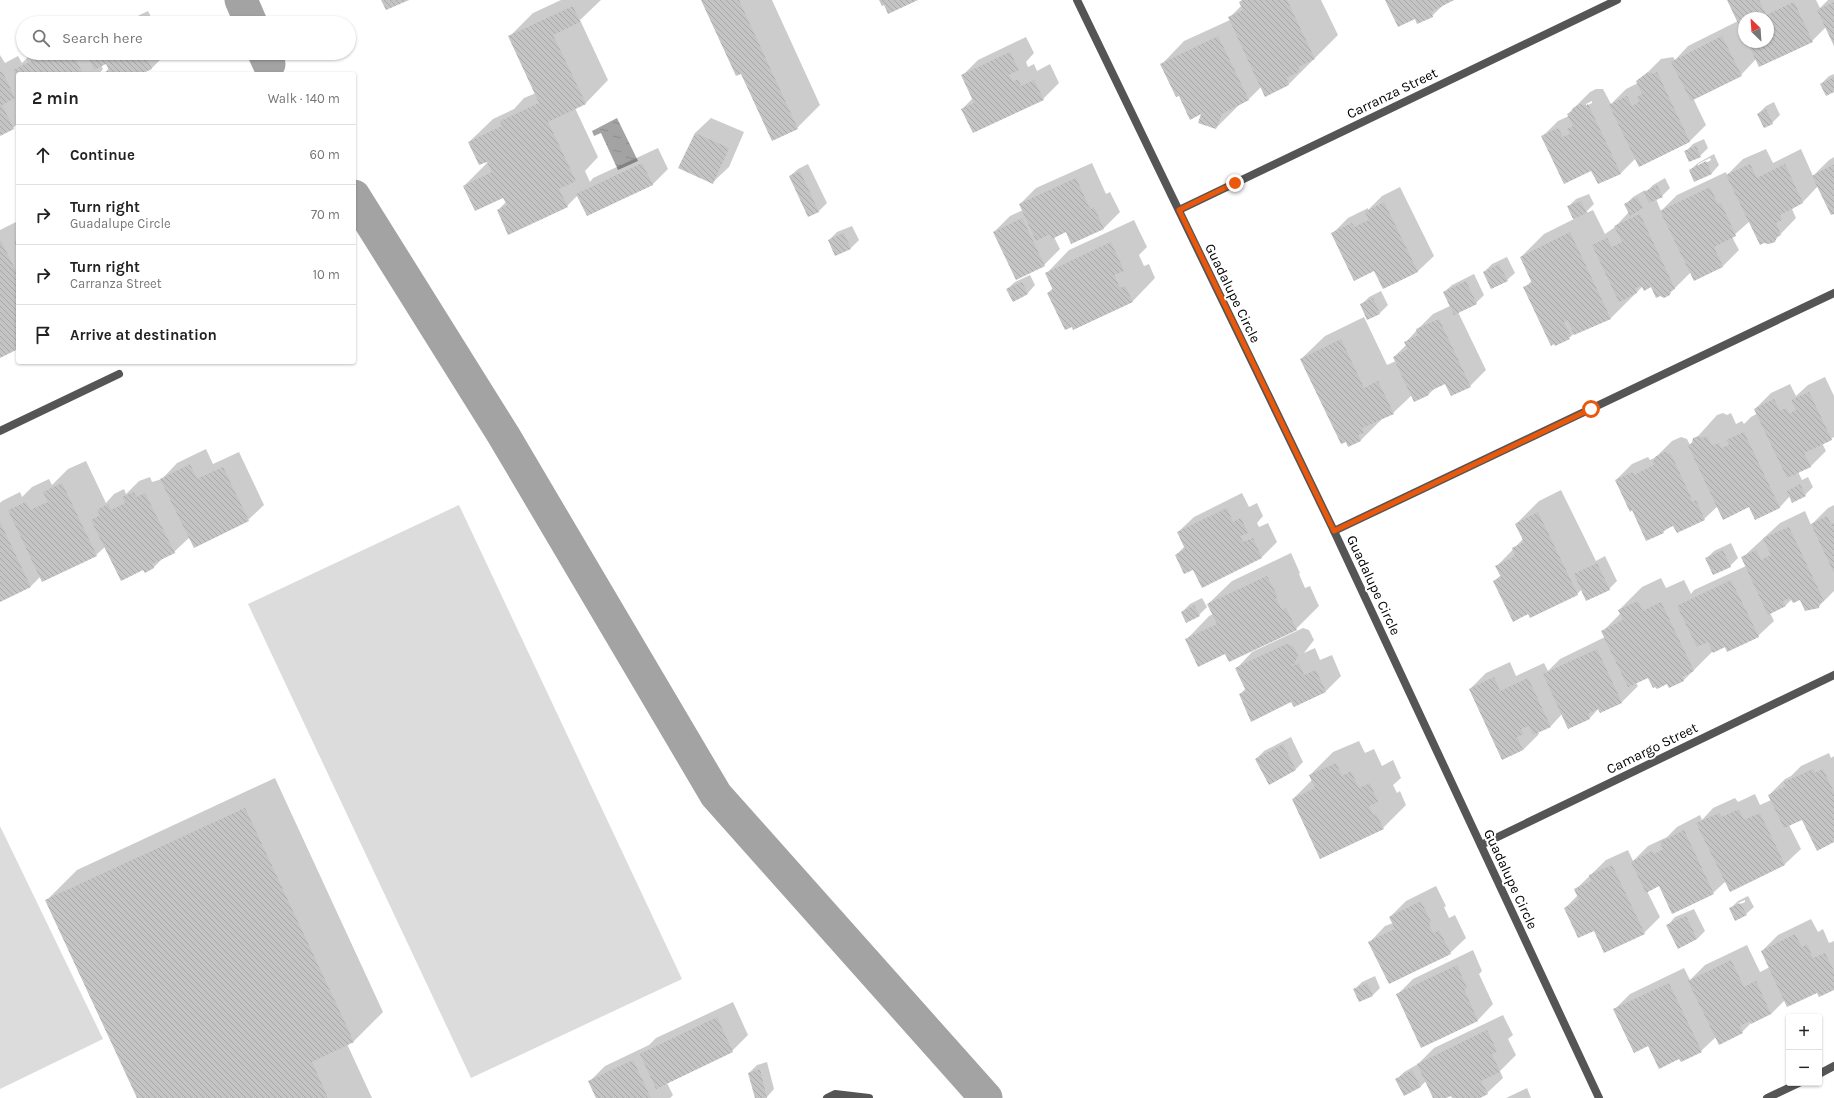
<!DOCTYPE html>
<meta charset="utf-8">
<style>
body{margin:0;font-family:Karla,sans-serif;background:#f2f2f2;color:#222}
.controls{position:absolute;right:12px;bottom:12px;display:grid;overflow:hidden;border-radius:4px;box-shadow:0 1px 3px #0004}
.controls button{width:36px;height:36px;display:grid;place-items:center;padding:0;border:0;border-bottom:1px solid #e0e0e0;background:#fff;color:#222;font:20px sans-serif}
.compass{position:absolute;left:1738px;top:12px;width:36px;height:36px;border-radius:50%;background:#fff;box-shadow:0 1px 3px #0004;rotate:335deg}
.stop{position:absolute;width:12px;height:12px;margin:-9px;border:3px solid #ea580c;border-radius:50%;background:#fff}
.stop.end{background:#ea580c;border-color:#fff;box-shadow:0 1px 4px #0008}
.list{margin:0;padding:0;list-style:none}
h2{display:flex;justify-content:space-between;align-items:center;height:52px;margin:0;padding:0 16px;font-size:17px}
h2 small{font-size:13px;font-weight:400;color:#767676}
.list li{display:grid;grid-template-columns:26px 1fr auto;gap:12px;align-items:center;box-sizing:border-box;height:60px;padding:0 16px;border-top:1px solid #e0e0e0}
.list b{display:block;font-size:15px;white-space:nowrap}
.list p{margin:0;font-size:13px;white-space:nowrap;color:#767676}
.list em{font-size:13px;font-style:normal;color:#767676}
.icon{flex:none;width:22px;height:22px;fill:none;stroke:currentColor;stroke-width:2;stroke-linecap:round;stroke-linejoin:round}
.map{position:relative;flex:none;width:1834px;height:1098px;overflow:hidden}
.search{position:absolute;background:#fff;box-shadow:0 1px 3px #0004;left:16px;top:16px;width:340px;height:44px;display:flex;align-items:center;gap:10px;box-sizing:border-box;padding:0 14px;border-radius:22px;color:#767676;font-size:15px}
.panel{position:absolute;background:#fff;box-shadow:0 1px 3px #0004;left:16px;top:72px;width:340px;height:292px;border-radius:4px}
.map>svg:first-child{display:block}
.park{fill:#dcdcdc}
.water{fill:url(#water-ripples)}
.shadow{fill:#0003;fill-rule:evenodd}
.lines{fill:none;stroke-linecap:round;stroke-linejoin:round}
.canal{stroke:#a3a3a3;stroke-width:33}
.building{fill:url(#building-back-hatch)}
.service{stroke:#555;stroke-width:8}
.minor{stroke:#555;stroke-width:8}
.route{stroke:#ea580c;stroke-width:5}
.labels{text-anchor:middle;stroke-width:4;stroke-linejoin:round;paint-order:stroke}
.street-label{font-size:14px;fill:#000;stroke:#fff}
</style>
<div class="map">
<svg width="1834" height="1098" viewBox="0 0 1834 1098">
<defs>
<pattern id="water-ripples" width="26" height="14" patternUnits="userSpaceOnUse"><rect width="26" height="14" fill="#a3a3a3"/><path d="M2 4q2-2 4 0t4 0M15 11q2-2 4 0t4 0" fill="none" stroke="#8b8b8b"/></pattern>
<pattern id="building-back-hatch" width="6" height="6" patternUnits="userSpaceOnUse"><rect width="6" height="6" fill="#c4c4c4"/><path d="M-1 5l2 2M0 0l6 6M5-1l2 2" fill="none" stroke="#a7a7a7"/></pattern>
</defs>
<rect width="100%" height="100%" fill="#fff"/>
<g class="park">
<path d="M459 505 682 979 471 1078 248 604Z"/>
<path d="M0 826 103 1039 0 1089Z"/>
</g>
<path class="water" d="M617 118 638 161 618 170 601 133 594 136 592 131Z"/>
<g class="shadow">
<path d="M561 0H601L580 20 608 80 585 104 575 108 598 157 585 171 590 182 593 178 658 148 668 169 652 185 578 195 567 206 498 210 506 202 504 196 464 186 488 162 469 142 493 119 514 109 524 98 536 93 510 36 533 13Z"/>
<path d="M702 0H772L820 105 797 128Z"/>
<path d="M1242 0H1321L1338 35 1289 84 1266 95 1262 86 1248 100 1239 105 1216 128 1203 113 1179 94 1161 65 1184 41 1230 20 1229 18 1242 5 1240 2Z"/>
<path d="M1386 0H1452L1445 3 1432 16 1416 18Z"/>
<path d="M1729 0H1816L1820 8 1828 0H1834V43L1826 27 1812 41 1756 59 1741 75 1693 98 1706 125 1690 141 1639 165 1636 158 1621 173 1599 183 1592 170 1542 137 1558 121 1569 116 1568 114 1590 92 1596 89H1603L1611 104 1626 89 1638 83V82L1661 59 1673 57 1675 60 1688 46 1738 21ZM1744 18H1768V42H1744ZM1592 101V103L1586 106V104Z"/>
<path d="M148 11 154 23H123Z"/>
<path d="M1026 37 1034 53 1026 62 1028 67 1034 64 1037 71 1050 64 1059 83 1043 99 962 109 973 98 962 76 978 60Z"/>
<path d="M32 53H167L152 68 139 74H104L109 68 107 63 101 65 103 69 99 74H18V123L13 128 0 135V55L5 63 18 56 22 63Z"/>
<path d="M1834 74V91L1821 84 1829 76Z"/>
<path d="M1774 102 1780 115 1772 123 1758 114 1766 106Z"/>
<path d="M711 118 744 132 729 167 713 182 695 133Z"/>
<path d="M1704 139 1708 148 1700 156 1685 152 1693 144Z"/>
<path d="M1766 149 1773 163 1801 149 1813 176 1829 160 1834 157V212L1818 186 1803 202 1792 209 1796 218 1774 241 1750 221 1732 237 1739 250 1723 266 1694 280 1691 272 1669 294 1651 286H1643L1611 318 1575 333 1569 338 1525 288 1532 280 1521 257 1544 234 1574 219 1568 207 1576 199 1589 194 1594 204 1584 214 1593 210 1605 234 1615 227 1629 212 1625 205 1633 197 1645 190 1646 192 1653 185 1665 178 1670 188 1662 196 1656 199 1661 211 1677 195 1726 172 1727 175 1743 159Z"/>
<path d="M1714 154 1719 165 1712 173 1695 181 1690 170 1698 163ZM1710 158 1711 160 1698 167V164Z"/>
<path d="M1092 163 1106 194 1110 192 1120 212 1104 228 1072 243 1066 231 1054 237 1060 249 1044 265 994 232 1010 216 1023 210 1020 204 1036 188Z"/>
<path d="M808 164 827 203 819 211 809 215 790 176 798 169Z"/>
<path d="M1400 187 1434 256 1418 271 1383 288 1375 270 1332 234 1348 218 1368 208V210L1382 196Z"/>
<path d="M1134 220 1147 247 1139 255 1144 266 1149 264 1155 278 1132 302 1048 293 1053 288 1046 274 1069 250Z"/>
<path d="M18 221V348L0 356V230Z"/>
<path d="M852 226 859 240 851 248 836 255 829 240 837 232Z"/>
<path d="M1507 257 1515 273 1507 280 1484 272 1492 264Z"/>
<path d="M1474 274 1484 295 1476 303 1458 312 1486 370 1470 386 1446 383 1435 388 1429 394 1412 395 1393 413 1383 418 1361 440 1349 446 1301 359 1325 336 1364 317 1387 365 1396 361 1394 357 1407 344 1406 342 1417 330 1433 314 1450 306 1444 292 1452 285Z"/>
<path d="M1030 275 1035 285 1028 293 1013 301 1007 289 1015 282Z"/>
<path d="M1381 291 1388 305 1380 313 1367 318 1361 305 1369 297Z"/>
<path d="M1825 377 1834 396V437L1822 443 1826 451 1810 467 1798 472 1802 480 1808 477 1813 487 1805 495 1790 496 1780 507 1755 519 1749 506H1718L1704 519 1673 524 1663 532 1633 509 1616 480 1632 464 1648 457 1650 460 1656 457 1672 441 1681 437 1687 439 1690 445 1717 415 1723 413 1727 415 1731 413 1736 424 1742 421 1744 424 1751 417 1758 413 1755 409 1771 393 1790 384 1796 396 1808 385Z"/>
<path d="M206 449 213 464 239 452 264 505 248 520 190 537 174 552 163 558 154 567 143 569 105 547 96 555 40 577 31 586 0 601V503L2 501 20 492 22 497 32 487 49 479 52 485 68 469 86 461 106 503 114 494 124 489 126 494 139 481 150 477 152 482 162 479 177 463Z"/>
<path d="M1561 490 1596 561 1605 556 1617 581 1609 589H1582L1577 594 1529 613 1494 581 1501 575 1497 566 1523 539 1516 524 1539 501Z"/>
<path d="M1242 493 1249 507 1257 503 1263 516 1257 523 1259 527 1268 523 1277 542 1262 557 1194 569 1176 555 1185 546 1178 532 1194 517Z"/>
<path d="M1834 505V591L1818 607 1800 599H1792L1785 606 1770 613 1774 621 1758 636 1713 651 1684 680 1669 686 1668 683 1649 677 1636 683 1638 686 1622 702 1601 712 1599 708 1590 718 1569 728 1562 714 1551 726 1538 732 1539 734 1523 750 1503 759 1470 689 1486 673 1510 662 1516 676 1544 663 1548 671 1560 659 1605 637 1603 631 1621 613 1619 610 1642 587 1661 578 1666 588 1684 580 1691 594 1694 590 1746 566 1742 558 1780 523 1805 511 1811 525 1828 508Z"/>
<path d="M1731 543 1738 558 1730 566 1706 559 1714 551Z"/>
<path d="M1291 553 1300 573 1299 574 1305 588 1310 586 1319 606 1296 629 1226 653 1186 640 1209 616 1213 614 1208 604 1232 581Z"/>
<path d="M1202 598 1207 607 1199 615 1182 612 1190 604Z"/>
<path d="M1303 628 1309 630 1314 640 1304 653 1315 648 1320 660 1332 655 1341 676 1326 691 1292 701 1240 694 1246 688 1237 668 1252 652Z"/>
<path d="M1291 737 1303 762 1296 769 1256 759 1264 751Z"/>
<path d="M1359 741 1365 753 1374 749 1382 766 1393 760 1401 778 1393 785 1397 793 1400 791 1406 805 1383 828 1293 799 1312 780 1310 775 1333 752Z"/>
<path d="M1829 753 1831 758 1834 756V841L1803 818 1789 825 1801 849 1785 864 1731 891 1726 881 1713 893 1659 885 1647 891 1660 917 1644 933 1595 929 1565 908 1578 895 1575 890 1606 860 1628 850 1633 861 1648 846 1667 837 1677 827 1700 815 1702 820 1713 808 1735 798 1738 802 1755 794 1760 805 1771 800 1769 795 1785 779 1791 776 1801 766Z"/>
<path d="M275 778 383 1012 353 1042 347 1044 372 1098H138L47 900 77 870Z"/>
<path d="M1436 886 1446 906 1444 907 1449 918 1455 915 1466 938 1450 953 1370 942 1385 926 1393 923 1390 917 1406 901Z"/>
<path d="M1748 896 1754 907 1746 914 1730 909 1738 901ZM1745 900V902L1738 905V903Z"/>
<path d="M1694 909 1705 931 1697 939 1668 925 1675 917Z"/>
<path d="M1811 919 1818 932 1823 929 1829 943 1834 941V988L1785 1000 1771 1014 1752 1022 1742 1032 1716 1037 1701 1051 1680 1058 1649 1045 1614 1010 1630 994 1684 968 1690 980 1705 965 1747 945 1760 972 1770 967 1762 951 1778 935Z"/>
<path d="M1473 950 1482 971 1479 974 1493 1004 1478 1020 1422 1046 1397 995 1413 979Z"/>
<path d="M1375 976 1380 988 1373 995 1354 990 1362 982Z"/>
<path d="M733 1002 748 1035 732 1051 667 1083 673 1095 670 1098H597L589 1082 605 1066 649 1045 656 1038Z"/>
<path d="M1503 1015 1513 1035 1508 1039 1516 1055 1500 1071 1503 1078 1487 1093 1477 1098H1453L1452 1094 1444 1098H1434L1426 1081 1421 1086 1405 1095 1397 1079 1404 1072 1418 1064 1434 1048Z"/>
<path d="M767 1062 774 1089 767 1097 756 1098 749 1073 757 1065Z"/>
<path d="M1527 1088 1531 1098H1506Z"/>
</g>
<g class="lines">
<g class="canal">
<path d="M241 0 251 23"/>
<path d="M264 53 269 64"/>
<path d="M354 196 504 436 716 795 986 1098"/>
</g>
</g>
<g class="building">
<path d="M381 0H409L386 10Z"/>
<path d="M701 0H739L798 129 772 141 741 74 736 76Z"/>
<path d="M879 0H918L888 14 884 5 882 6Z"/>
<path d="M1243 0H1287L1315 59 1298 67 1300 71 1286 78 1289 85 1265 97 1228 17 1243 10 1239 2Z"/>
<path d="M1385 0H1454L1431 12 1433 17 1417 24 1415 19 1398 27Z"/>
<path d="M1727 0H1759L1766 15 1794 2 1813 42 1759 67 1747 42H1768V18H1744V36Z"/>
<path d="M1834 2V46L1817 10Z"/>
<path d="M573 6 580 22 553 35 586 104 548 122 576 181 559 189 568 207 508 235 497 210 507 205 503 198 475 211 463 186 492 172 487 162 479 165 468 142 502 126 500 121 539 103 508 36Z"/>
<path d="M1218 36 1249 100 1222 114 1216 129 1198 123 1201 114 1190 120 1179 96 1176 97 1160 64Z"/>
<path d="M1722 36 1742 76 1691 101 1671 62Z"/>
<path d="M1010 52 1019 70 1009 75 1013 82 1018 79 1021 86 1034 80 1044 100 973 133 961 109 974 103 961 75Z"/>
<path d="M41 53H73L83 74H18V80L13 70 32 61 31 60 42 54Z"/>
<path d="M89 53H145L152 69 141 74H101L109 70 106 64 94 70 87 54Z"/>
<path d="M2 71 15 98 2 105 14 129 0 136V72Z"/>
<path d="M1648 72 1653 74 1657 72 1690 142 1639 167 1609 105 1627 96 1632 106 1639 102 1637 97 1642 94 1636 81Z"/>
<path d="M1834 77V92L1826 96 1820 84Z"/>
<path d="M1580 104 1585 106 1588 104 1621 174 1598 184 1591 171 1564 184 1541 136 1558 128 1563 137 1570 134 1567 129 1573 126 1567 114 1571 112 1573 108Z"/>
<path d="M1766 109 1773 124 1764 128 1757 114Z"/>
<path d="M695 133 729 148 713 184 678 168Z"/>
<path d="M1696 146 1701 157 1689 162 1684 151Z"/>
<path d="M1706 161 1712 174 1694 182 1689 170Z"/>
<path d="M642 163 653 185 587 216 576 194Z"/>
<path d="M1750 164 1757 178 1785 164 1803 203 1780 215 1782 220 1776 223 1781 235 1777 237 1775 242 1769 244 1764 243 1760 245 1726 175Z"/>
<path d="M1834 164V214L1831 215 1812 176Z"/>
<path d="M800 171 819 212 808 217 789 176Z"/>
<path d="M1076 178 1090 209 1094 207 1104 229 1071 244 1066 232 1052 239 1050 234 1036 241 1019 204Z"/>
<path d="M1657 185 1663 197 1649 203 1644 192Z"/>
<path d="M1710 187 1718 204 1721 203 1736 236 1714 247 1723 267 1694 281 1660 211Z"/>
<path d="M1637 197 1643 208 1630 216 1624 204Z"/>
<path d="M1581 201 1587 213 1573 219 1567 206Z"/>
<path d="M1384 202 1418 272 1383 289 1374 271 1354 281 1331 233 1352 223 1354 227 1369 220 1365 212Z"/>
<path d="M1640 214 1675 289 1671 291 1670 295 1664 298 1660 296 1656 298 1651 287 1644 291 1641 285 1635 289 1637 293 1619 302 1592 245 1607 238 1612 247 1622 242 1614 226Z"/>
<path d="M1022 218 1045 266 1016 280 993 232Z"/>
<path d="M1570 232 1611 319 1574 335 1568 320 1564 322 1571 336 1568 337 1570 339 1555 346 1554 344 1551 346 1523 287 1532 283 1520 257Z"/>
<path d="M844 233 851 249 835 256 828 240Z"/>
<path d="M18 239V249L14 241Z"/>
<path d="M0 241H1L18 275V349L0 358Z"/>
<path d="M1111 242 1124 271 1114 275 1120 288 1125 286 1133 302 1073 330 1072 327 1065 330 1047 293 1053 290 1045 273Z"/>
<path d="M1499 264 1508 281 1491 289 1483 272Z"/>
<path d="M1466 281 1477 304 1454 315 1443 292Z"/>
<path d="M1022 282 1028 294 1013 302 1006 289Z"/>
<path d="M1373 298 1380 314 1367 320 1360 304Z"/>
<path d="M1439 319 1471 387 1451 396 1445 384 1428 392 1429 395 1414 402 1393 357 1408 349 1404 342 1418 335 1416 329Z"/>
<path d="M1341 339 1364 388 1378 381 1394 414 1362 428 1364 433 1358 435 1361 441 1348 447 1346 442 1341 444 1300 359Z"/>
<path d="M1809 392 1832 440 1804 453 1811 467 1787 478 1754 409 1774 399 1780 411 1786 408 1789 414 1796 410 1791 400Z"/>
<path d="M1744 432 1780 508 1755 520 1749 507 1723 520 1688 445 1692 443 1693 438 1699 436 1703 438 1707 436 1712 446 1719 443 1721 448 1729 445 1726 440Z"/>
<path d="M1664 452 1671 454 1693 502 1696 500 1705 520 1677 533 1673 526 1663 531 1664 533 1646 541 1632 510 1630 512 1615 480 1633 472 1634 475 1654 465 1653 463 1655 457Z"/>
<path d="M190 464 197 479 223 467 249 521 194 548 160 479Z"/>
<path d="M62 483 97 556 42 582 8 510 26 502 30 510 48 502 43 492Z"/>
<path d="M1800 484 1806 496 1792 503 1787 491Z"/>
<path d="M134 492 136 497 145 493 175 553 152 564 154 568 145 573 143 570 121 581 91 520 100 515 97 510 108 504 111 510 125 503 122 497Z"/>
<path d="M1227 508 1233 522 1241 518 1248 533 1240 536 1243 542 1253 538 1262 558 1202 588 1193 570 1184 574 1175 555 1185 549 1177 532Z"/>
<path d="M1538 512 1578 595 1530 618 1528 614 1513 622 1493 581 1501 577 1495 566 1515 556 1512 548 1524 542 1515 524Z"/>
<path d="M1827 516 1831 524 1834 523V573L1811 524Z"/>
<path d="M0 522 31 587 0 602Z"/>
<path d="M1789 527 1824 601 1820 603 1819 608 1805 611 1800 600 1793 603 1790 598 1783 601 1786 606 1768 615 1741 557 1756 550 1761 560 1771 555 1763 538Z"/>
<path d="M1723 550 1731 567 1713 575 1705 558Z"/>
<path d="M1597 563 1610 590 1586 601 1574 574Z"/>
<path d="M1267 576 1278 597 1276 598 1282 610 1286 608 1297 630 1229 662 1225 654 1198 667 1185 639 1217 624 1207 604Z"/>
<path d="M1731 580 1759 637 1727 652 1725 647 1713 653 1708 642 1697 647 1677 606Z"/>
<path d="M1638 601 1643 611 1661 602 1694 671 1682 677 1684 681 1669 688 1667 684 1657 689 1655 687 1653 688 1648 678 1628 687 1601 631 1623 620 1618 610Z"/>
<path d="M1194 605 1200 616 1186 623 1181 612Z"/>
<path d="M1286 644 1293 646 1298 656 1295 663 1291 665V666L1299 663 1304 675 1316 670 1326 692 1294 707 1291 702 1251 722 1239 694 1246 691 1235 668Z"/>
<path d="M1597 649 1622 703 1600 713 1598 709 1588 714 1590 719 1568 729 1543 674Z"/>
<path d="M1494 677 1500 691 1528 678 1551 727 1533 735 1529 726 1521 729 1524 734 1517 737 1523 750 1502 760 1469 689Z"/>
<path d="M1283 744 1296 770 1269 785 1255 759Z"/>
<path d="M1336 763 1342 776 1351 771 1359 788 1370 783 1378 802 1369 806 1373 815 1376 814 1384 829 1320 859 1292 799 1315 788 1309 775Z"/>
<path d="M1813 769 1815 773 1823 769 1834 792V842L1817 851 1802 820 1784 828 1768 795 1786 786 1784 782Z"/>
<path d="M245 808 354 1042 312 1062 328 1098H137L45 900Z"/>
<path d="M1739 809 1744 820 1760 813 1785 865 1730 892 1696 823 1719 813 1722 817Z"/>
<path d="M1684 830 1714 894 1672 914 1659 886 1646 893 1631 862 1652 851 1654 854 1663 849 1660 842Z"/>
<path d="M1612 865 1645 934 1604 953 1594 931 1578 938 1564 908 1579 900 1574 889 1591 881 1589 875Z"/>
<path d="M1421 901 1431 922 1429 924 1433 933 1439 930 1451 954 1389 984 1368 942 1395 929 1389 917Z"/>
<path d="M1740 903 1747 915 1735 921 1729 908Z"/>
<path d="M1686 916 1697 939 1678 949 1666 925Z"/>
<path d="M1795 934 1802 947 1807 944 1813 958 1825 953 1834 971V990L1819 997 1817 993 1787 1007 1761 951Z"/>
<path d="M1731 960 1744 987 1756 981 1771 1014 1751 1024 1750 1021 1740 1026 1743 1033 1719 1045 1688 981Z"/>
<path d="M1457 965 1467 988 1464 989 1478 1021 1421 1048 1396 994Z"/>
<path d="M1367 983 1373 996 1359 1002 1353 989Z"/>
<path d="M1669 983 1702 1052 1681 1062 1679 1059 1659 1069 1648 1046 1634 1053 1613 1009Z"/>
<path d="M717 1017 733 1052 656 1089 640 1054Z"/>
<path d="M1487 1030 1497 1051 1492 1054 1500 1072 1481 1081 1488 1094 1480 1098H1452L1451 1096 1446 1098H1433L1417 1064Z"/>
<path d="M633 1060 651 1098H596L588 1081Z"/>
<path d="M760 1069 767 1098H755L748 1073Z"/>
<path d="M1412 1070 1421 1087 1404 1096 1395 1079Z"/>
</g>
<g class="lines">
<path class="service" d="M827 1098 835 1094 869 1098"/>
<g class="minor">
<path d="M1077 0 1334 531 1599 1098"/>
<path d="M1179 210 1617 0"/>
<path d="M0 431 119 374"/>
<path d="M1334 531 1834 293"/>
<path d="M1481 845 1834 675"/>
<path d="M1819 1074 1834 1066"/>
<path d="M1767 1098 1799 1083"/>
</g>
</g>
<g class="lines">
<path class="route" d="M1235 183 1179 210 1334 531 1591 409"/>
</g>
<g class="labels">
<g class="street-label">
<text transform="translate(1392 93) rotate(-26)" y="5">Carranza Street</text>
<text transform="translate(1233 293) rotate(64)" y="5">Guadalupe Circle</text>
<text transform="translate(1374 585) rotate(65)" y="5">Guadalupe Circle</text>
<text transform="translate(1652 748) rotate(-26)" y="5">Camargo Street</text>
<text transform="translate(1511 879) rotate(65)" y="5">Guadalupe Circle</text>
</g>
</g>
</svg>
<div class="controls">
<button>+</button>
<button>−</button>
</div>
<svg class="compass" viewBox="-18 -18 36 36"><path d="M0-13l5 13h-10z" fill="#e53935"/><path d="M0 13l5-13h-10z" fill="#767676"/></svg>
<div class="stop" style="left:1591px;top:409px"></div>
<div class="stop end" style="left:1235px;top:183px"></div>
<div class="search"><svg class="icon" aria-label="search" viewBox="0 0 24 24"><circle cx="10" cy="10" r="6"/><path d="M15 15l6 6"/></svg>Search here</div>
<section class="panel">
<h2>2 min<small>Walk · 140 m</small></h2>
<ul class="list">
<li><svg class="icon" aria-label="ahead" viewBox="0 0 24 24"><path d="M12 20V5M6 11l6-6 6 6"/></svg><div><b>Continue</b></div><em>60 m</em></li>
<li><svg class="icon" aria-label="right" viewBox="0 0 24 24"><path d="M7 20v-9h11M14 6l5 5-5 5"/></svg><div><b>Turn right</b><p>Guadalupe Circle</p></div><em>70 m</em></li>
<li><svg class="icon" aria-label="right" viewBox="0 0 24 24"><path d="M7 20v-9h11M14 6l5 5-5 5"/></svg><div><b>Turn right</b><p>Carranza Street</p></div><em>10 m</em></li>
<li><svg class="icon" aria-label="arrive" viewBox="0 0 24 24"><path d="M6 21V4h12l-3 4 3 4H6"/></svg><div><b>Arrive at destination</b></div></li>
</ul>
</section>
</div>
